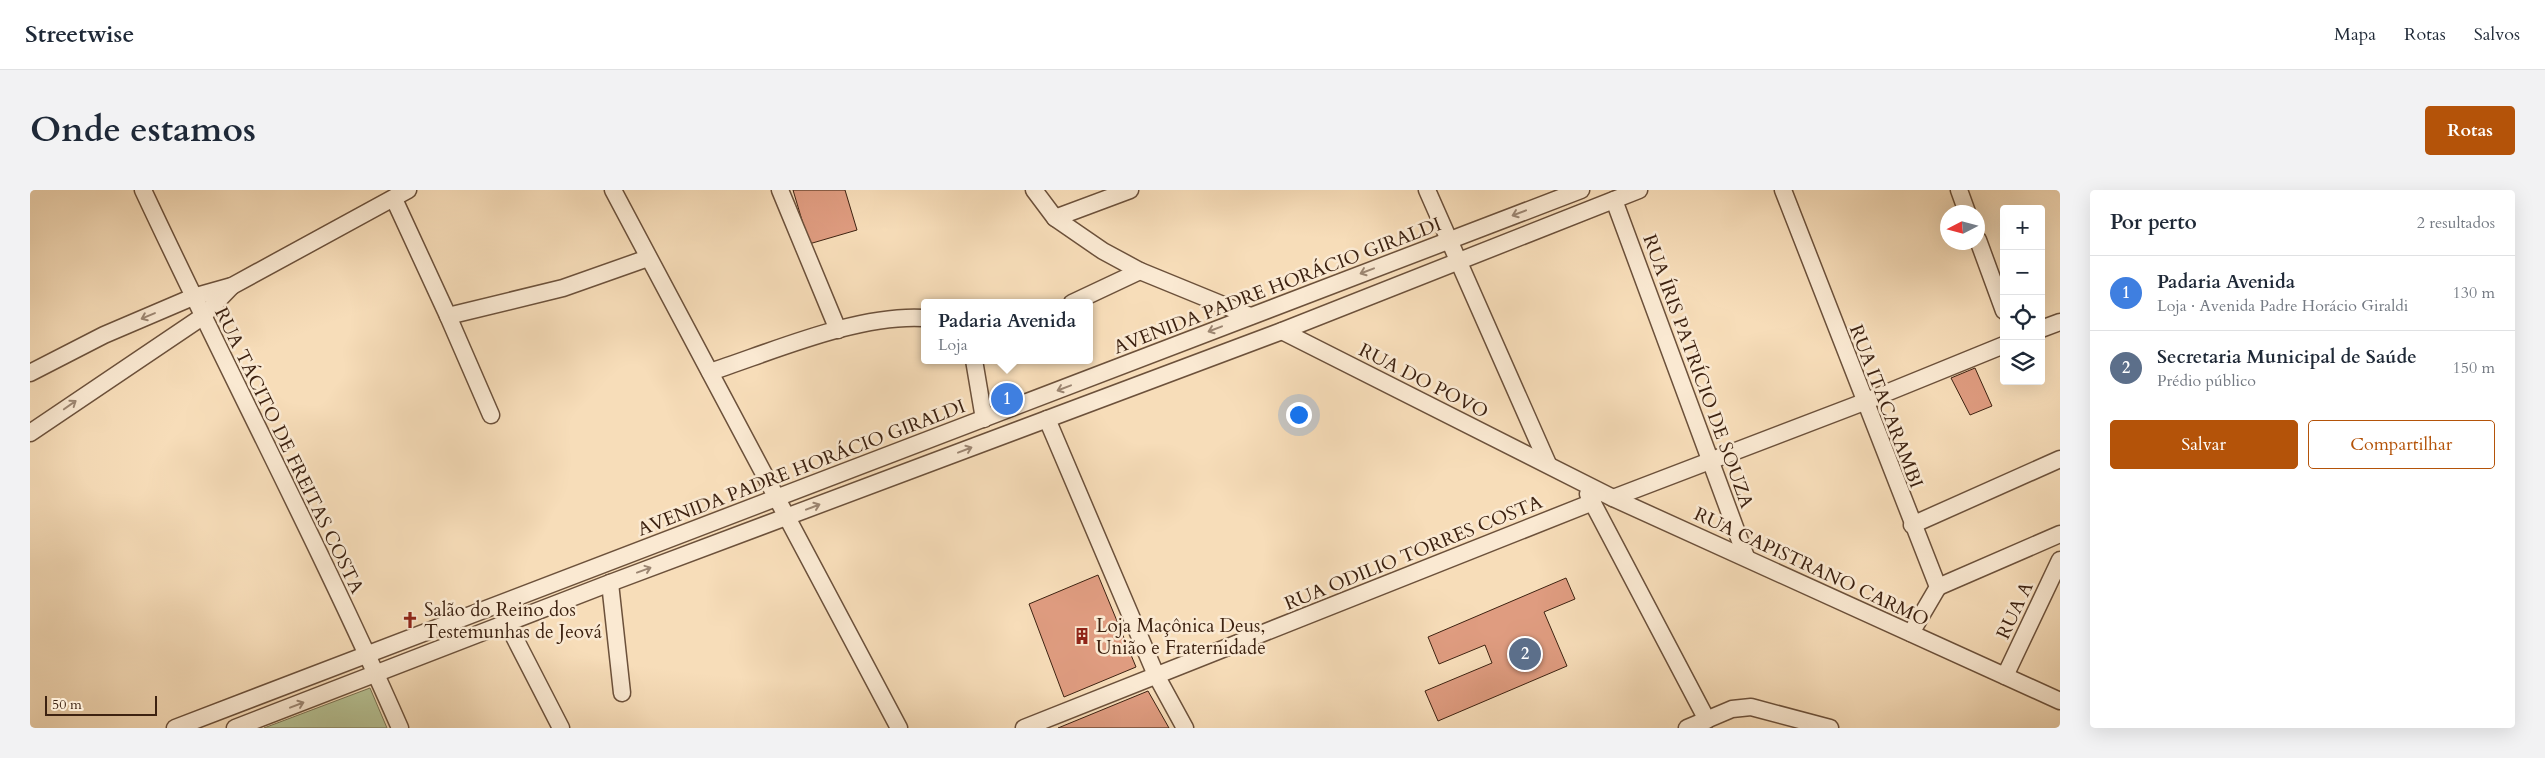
<!DOCTYPE html>
<html lang="pt">
<meta charset="utf-8">
<style>
body{margin:0;font-family:Cardo,serif;background:#f2f2f3;color:#1f2937}
.controls{position:absolute;right:15px;top:15px;display:grid;overflow:hidden;border-radius:5px;box-shadow:0 5px 20px #0002}
.controls button{width:45px;height:45px;display:grid;place-items:center;padding:0;border:0;border-bottom:1px solid #e0e1e3;background:#fff;color:#1f2937;font:25px sans-serif}
.compass{position:absolute;left:1910px;top:15px;width:45px;height:45px;border-radius:50%;background:#fff;box-shadow:0 5px 20px #0002;rotate:264deg}
.scale{position:absolute;left:15px;bottom:12px;width:112px;box-sizing:border-box;padding-left:5px;border:2px solid #3d2211;border-top:0;font-size:14px;line-height:18px;white-space:nowrap;color:#3d2211;-webkit-text-stroke:4px #fae9d2;paint-order:stroke}
.you{position:absolute;left:1268px;top:224px;width:18px;height:18px;margin:-12px;border:4px solid #fff;border-radius:50%;background:#1a73e8;box-shadow:0 0 0 8px #1a73e833}
.badge{display:grid;place-items:center;width:32px;height:32px;border-radius:50%;background:#b45309;color:#fff;font-size:16px;font-weight:700}
.pin{position:absolute;translate:-50% -50%;border:2px solid #fff;box-shadow:0 1px 5px #0006}
.popup{position:absolute;left:891px;top:109px;width:172px;height:65px;box-sizing:border-box;display:grid;place-content:center;border-radius:5px;background:#fff;filter:drop-shadow(0 1px 4px #0005);font-size:16px;white-space:nowrap;color:#747a83}
.popup b{font-size:19px;color:#1f2937}
.popup::after{content:'';position:absolute;left:50%;top:100%;margin-left:-10px;border:10px solid transparent;border-top-color:#fff}
.list{margin:0;padding:0;list-style:none}
h2{display:flex;justify-content:space-between;align-items:center;height:65px;margin:0;padding:0 20px;font-size:21px}
h2 small{font-size:16px;font-weight:400;color:#747a83}
.list li{display:grid;grid-template-columns:32px 1fr auto;gap:15px;align-items:center;box-sizing:border-box;height:75px;padding:0 20px;border-top:1px solid #e0e1e3}
.list b{display:block;font-size:19px;white-space:nowrap}
.list p{margin:0;font-size:16px;white-space:nowrap;color:#747a83}
.list em{font-size:16px;font-style:normal;color:#747a83}
.actions{display:flex;gap:10px;padding:15px 20px}
.actions a{flex:1;padding:11px 0;border:1px solid #b45309;border-radius:5px;text-align:center;font-size:18px;color:#b45309}
.actions .main{background:#b45309;color:#fff}
.icon{flex:none;width:28px;height:28px;fill:none;stroke:currentColor;stroke-width:2;stroke-linecap:round;stroke-linejoin:round}
.map{position:relative;flex:none;width:2030px;height:538px;overflow:hidden;border-radius:5px}
header{display:flex;align-items:center;gap:30px;box-sizing:border-box;height:70px;padding:0 25px;background:#fff;border-bottom:1px solid #e0e1e3}
header strong{font-size:24px}
nav{display:flex;gap:28px;margin-inline-start:auto;font-size:18px}
.intro{display:flex;align-items:center;justify-content:space-between;box-sizing:border-box;height:120px;padding:0 30px}
h1{margin:0;font-size:35px}
.button{padding:12px 22px;border-radius:5px;background:#b45309;color:#fff;font-size:18px;font-weight:700}
main{display:flex;gap:30px;padding:0 30px}
aside{flex:1;background:#fff;border-radius:5px;box-shadow:0 5px 20px #0002}
.map>svg:first-child{display:block}
.green{fill:#b6c294;stroke:#7a7252}
.building{fill:#df9c80;stroke:#3d2211}
.lines{fill:none;stroke-linecap:round;stroke-linejoin:round}
.minor-casing{stroke:#6c513b;stroke-width:19}
.minor{stroke:#fae9d2;stroke-width:16}
.oneway{stroke:#9c8672}
.labels{text-anchor:middle;stroke-width:5;stroke-linejoin:round;paint-order:stroke}
.street-label{font-size:19px;fill:#3d2211;stroke:#fae9d2}
.poi-label{font-size:19px;fill:#3d2211;stroke:#fae9d2;text-anchor:start}
</style>
<header>
<strong>Streetwise</strong>
<nav><a>Mapa</a><a>Rotas</a><a>Salvos</a></nav>
</header>
<div class="intro"><h1>Onde estamos</h1><a class="button">Rotas</a></div>
<main>
<div class="map">
<svg width="2030" height="538" viewBox="0 0 2030 538">
<rect width="100%" height="100%" fill="#f7ddb9"/>
<filter id="stains"><feTurbulence type="fractalNoise" baseFrequency=".004" numOctaves="4"/><feColorMatrix values="0 0 0 0 .2 0 0 0 0 .09 0 0 0 0 .02 0 0 0 .5 -.17"/></filter>
<radialGradient id="worn" r=".72"><stop offset=".6" stop-color="#630" stop-opacity="0"/><stop offset="1" stop-color="#630" stop-opacity=".3"/></radialGradient>
<path class="green" d="M340 498 357 538H234Z"/>
<g class="building">
<path d="M763 0H815L827 40 779 54Z"/>
<path d="M1945 178 1962 216 1940 225 1921 188Z"/>
<path d="M1068 385 1106 477 1034 507 999 414Z"/>
<path d="M1536 388 1545 409 1514 422 1537 476 1408 531 1395 501 1462 473 1455 455 1409 474 1398 447Z"/>
<path d="M1118 501 1139 538H1028Z"/>
</g>
<g class="lines">
<g class="minor-casing">
<g id="minor">
<path d="M113 0C197 180 290 356 370 538"/>
<path d="M583 0 869 538"/>
<path d="M750 0 808 140"/>
<path d="M1004 0 1025 28 1073 61 1110 81 1220 126"/>
<path d="M1397 0 1518 274"/>
<path d="M1753 0 1908 397 1881 443"/>
<path d="M1929 0 1937 22"/>
<path d="M364 9 418 126 461 225"/>
<path d="M1584 10 1716 367"/>
<path d="M1025 28 1100 0"/>
<path d="M1948 50 1974 121"/>
<path d="M1042 113 1110 81"/>
<path d="M418 126 533 98 618 68"/>
<path d="M2011 139 2030 132"/>
<path d="M1252 141 1583 308 2030 511"/>
<path d="M944 170 954 229"/>
<path d="M680 182C744 161 828 124 894 128"/>
<path d="M0 183 74 145 163 107 202 96 378 0"/>
<path d="M1017 229 1126 485 1155 538"/>
<path d="M0 243 172 127 202 96"/>
<path d="M1558 304 1677 530"/>
<path d="M1583 308 1834 212 1974 155"/>
<path d="M1882 335 2030 269"/>
<path d="M580 393 592 503"/>
<path d="M1908 397 2030 344"/>
<path d="M477 433 531 538"/>
<path d="M1975 486 2030 370"/>
<path d="M145 538 1551 0"/>
<path d="M205 538 580 393 1252 141 1609 0"/>
<path d="M994 538 1563 312"/>
<path d="M1657 538 1702 519 1721 517 1800 538"/>
</g>
</g>
<use href="#minor" class="minor"/>
</g>
<defs><path id="oneway-shaft" d="M-6 0H5M1.5-3L5.5 0L1.5 3" fill="none" stroke-width="1.6" stroke-linecap="round" stroke-linejoin="round" transform="scale(1.25)"/></defs>
<g class="oneway">
<use href="#oneway-shaft" transform="translate(1489 23) rotate(159)"/>
<use href="#oneway-shaft" transform="translate(1337 81) rotate(159)"/>
<use href="#oneway-shaft" transform="translate(118 126) rotate(157)"/>
<use href="#oneway-shaft" transform="translate(1185 139) rotate(159)"/>
<use href="#oneway-shaft" transform="translate(1034 198) rotate(159)"/>
<use href="#oneway-shaft" transform="translate(40 215) rotate(-35)"/>
<use href="#oneway-shaft" transform="translate(935 260) rotate(-21)"/>
<use href="#oneway-shaft" transform="translate(783 317) rotate(-21)"/>
<use href="#oneway-shaft" transform="translate(614 380) rotate(-20)"/>
<use href="#oneway-shaft" transform="translate(267 515) rotate(-21)"/>
</g>
<defs>
<g id="church-bare" transform="scale(1.35)"><path d="M-1.2-6h2.4v3.5h3.3v2.4h-3.3V6h-2.4V-.1h-3.3v-2.4h3.3Z" fill="#8f2418" stroke="#fae9d2" stroke-width="2.5" paint-order="stroke"/></g>
<g id="building-bare" transform="scale(1.35)"><path d="M-4-6H4V6H1V3H-1V6H-4ZM-2.5-4.3h1.7v1.8h-1.7ZM.8-4.3h1.7v1.8H.8ZM-2.5-1h1.7V.8h-1.7ZM.8-1h1.7V.8H.8Z" fill="#8f2418" stroke="#fae9d2" stroke-width="2.5" paint-order="stroke"/></g>
</defs>
<g fill-rule="evenodd">
<use href="#church-bare" x="380" y="430"/>
<use href="#building-bare" x="1052" y="446"/>
</g>
<g class="labels">
<g class="street-label">
<text transform="translate(1247 95) rotate(-21)" y="7">AVENIDA PADRE HORÁCIO GIRALDI</text>
<text transform="translate(1669 181) rotate(70)" y="7">RUA ÍRIS PATRÍCIO DE SOUZA</text>
<text transform="translate(1394 190) rotate(27)" y="7">RUA DO POVO</text>
<text transform="translate(1857 216) rotate(69)" y="7">RUA ITACARAMBI</text>
<text transform="translate(260 260) rotate(64)" y="7">RUA TÁCITO DE FREITAS COSTA</text>
<text transform="translate(771 277) rotate(-21)" y="7">AVENIDA PADRE HORÁCIO GIRALDI</text>
<text transform="translate(1383 362) rotate(-22)" y="7">RUA ODILIO TORRES COSTA</text>
<text transform="translate(1782 376) rotate(25)" y="7">RUA CAPISTRANO CARMO</text>
<text transform="translate(1984 420) rotate(-65)" y="7">RUA A</text>
</g>
<g class="poi-label">
<text x="394" y="426">Salão do Reino dos<tspan x="394" dy="22">Testemunhas de Jeová</tspan></text>
<text x="1066" y="442">Loja Maçônica Deus,<tspan x="1066" dy="22">União e Fraternidade</tspan></text>
</g>
</g>
<rect width="100%" height="100%" filter="url(#stains)"/>
<rect width="100%" height="100%" fill="url(#worn)"/>
</svg>
<div class="controls">
<button>+</button>
<button>−</button>
<button><svg class="icon" aria-label="locate" viewBox="0 0 24 24"><circle cx="12" cy="12" r="6"/><path d="M12 2v4M12 18v4M2 12h4M18 12h4"/></svg></button>
<button><svg class="icon" aria-label="layers" viewBox="0 0 24 24"><path d="M12 4l9 5-9 5-9-5zM3 14l9 5 9-5"/></svg></button>
</div>
<svg class="compass" viewBox="-18 -18 36 36"><path d="M0-13l5 13h-10z" fill="#e53935"/><path d="M0 13l5-13h-10z" fill="#747a83"/></svg>
<div class="scale">50 m</div>
<div class="you"></div>
<div class="pin badge" style="left:977px;top:209px;background:#3f7fe0">1</div>
<div class="popup"><b>Padaria Avenida</b>Loja</div>
<div class="pin badge" style="left:1495px;top:464px;background:#5c6f8a">2</div>
</div>
<aside>
<h2>Por perto<small>2 resultados</small></h2>
<ul class="list">
<li><span class="badge" style="background:#3f7fe0">1</span><div><b>Padaria Avenida</b><p>Loja · Avenida Padre Horácio Giraldi</p></div><em>130 m</em></li>
<li><span class="badge" style="background:#5c6f8a">2</span><div><b>Secretaria Municipal de Saúde</b><p>Prédio público</p></div><em>150 m</em></li>
</ul>
<div class="actions"><a class="main">Salvar</a><a>Compartilhar</a></div>
</aside>
</main>
